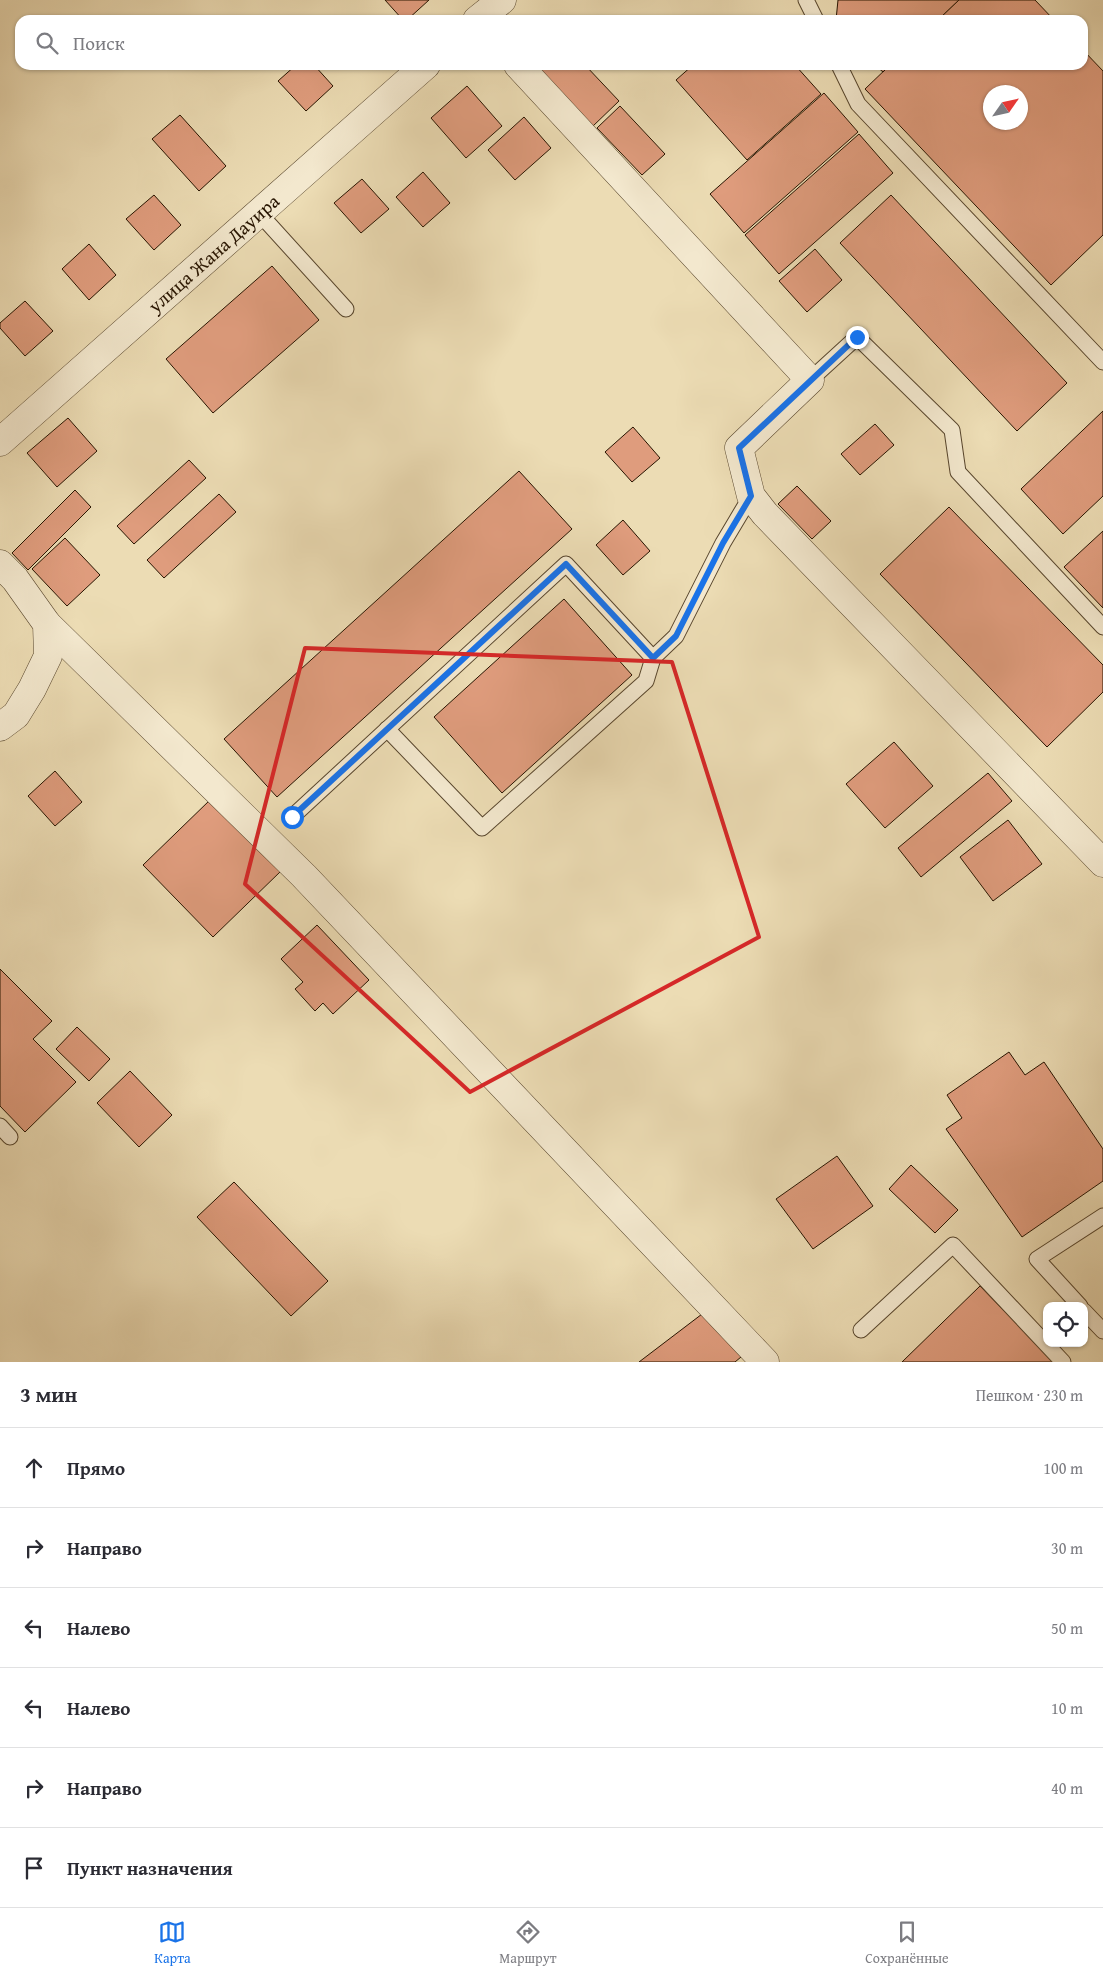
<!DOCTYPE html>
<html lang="ru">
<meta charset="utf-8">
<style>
body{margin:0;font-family:"Gentium Book Plus",serif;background:#f7f7f7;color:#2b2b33}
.controls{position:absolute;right:15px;bottom:15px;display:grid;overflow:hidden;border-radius:10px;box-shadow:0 1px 4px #0004}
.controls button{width:45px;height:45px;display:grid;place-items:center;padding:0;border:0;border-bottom:1px solid #e1e1e2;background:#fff;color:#2b2b33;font:25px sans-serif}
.compass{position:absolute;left:983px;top:85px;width:45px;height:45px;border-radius:50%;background:#fff;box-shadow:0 1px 4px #0004;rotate:56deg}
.stop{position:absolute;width:15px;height:15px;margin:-11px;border:4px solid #1a73e8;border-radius:50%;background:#fff}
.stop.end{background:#1a73e8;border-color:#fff;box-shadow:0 1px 5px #0008}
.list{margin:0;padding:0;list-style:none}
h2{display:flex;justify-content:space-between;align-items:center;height:65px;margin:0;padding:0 20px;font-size:21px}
h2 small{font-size:16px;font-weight:400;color:#7c7c81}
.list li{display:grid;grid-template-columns:32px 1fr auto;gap:15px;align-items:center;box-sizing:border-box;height:80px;padding:0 20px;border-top:1px solid #e1e1e2}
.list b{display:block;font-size:19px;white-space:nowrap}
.list em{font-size:16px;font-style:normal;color:#7c7c81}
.icon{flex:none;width:28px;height:28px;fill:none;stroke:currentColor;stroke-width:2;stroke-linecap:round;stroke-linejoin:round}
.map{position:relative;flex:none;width:1103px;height:1362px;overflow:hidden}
.search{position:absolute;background:#fff;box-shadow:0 1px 4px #0004;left:15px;right:15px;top:15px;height:55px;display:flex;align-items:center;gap:12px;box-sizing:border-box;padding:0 18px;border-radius:15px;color:#7c7c81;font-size:19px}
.sheet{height:545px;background:#fff}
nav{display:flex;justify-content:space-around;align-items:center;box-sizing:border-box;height:70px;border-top:1px solid #e1e1e2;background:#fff;font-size:14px;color:#7c7c81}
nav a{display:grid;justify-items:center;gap:2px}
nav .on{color:#1a73e8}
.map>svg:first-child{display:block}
.building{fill:#df9c7d;stroke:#271400;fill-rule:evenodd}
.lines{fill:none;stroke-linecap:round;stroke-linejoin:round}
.lane-casing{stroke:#58462d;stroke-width:17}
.street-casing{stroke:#58462d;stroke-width:29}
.lane{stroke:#f3e8ce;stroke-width:15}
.street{stroke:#f3e8ce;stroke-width:28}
.route{stroke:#1a73e8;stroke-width:6}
.marked{fill:none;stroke:#d62828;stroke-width:4;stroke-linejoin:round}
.labels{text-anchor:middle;stroke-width:4;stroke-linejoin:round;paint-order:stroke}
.street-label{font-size:19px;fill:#271400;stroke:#f3e8ce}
</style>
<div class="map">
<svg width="1103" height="1362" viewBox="0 0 1103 1362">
<rect width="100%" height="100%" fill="#ecdcb4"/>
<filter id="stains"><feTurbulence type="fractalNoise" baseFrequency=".004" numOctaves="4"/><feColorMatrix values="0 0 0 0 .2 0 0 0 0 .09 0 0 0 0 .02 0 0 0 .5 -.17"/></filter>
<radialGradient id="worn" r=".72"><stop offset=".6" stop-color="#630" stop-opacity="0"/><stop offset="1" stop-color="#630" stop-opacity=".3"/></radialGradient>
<g class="building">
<path d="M385 0H429L407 20H403Z"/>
<path d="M838 0H959L938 20H836Z"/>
<path d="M959 0H1035L1054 20H938Z"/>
<path d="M1083 50 1103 71V235L1051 285 865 89 890 65H1083ZM990 92H1020V122H990Z"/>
<path d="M296 65H314L333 86 306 111 278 81Z"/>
<path d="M544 65H585L619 101 592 127 539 70Z"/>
<path d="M693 65H795L821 94 747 160 676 80Z"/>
<path d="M875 65H890L883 72Z"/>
<path d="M467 86 502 126 466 158 431 118Z"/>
<path d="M824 93 858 132 744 233 710 194Z"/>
<path d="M620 106 665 154 642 175 597 128Z"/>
<path d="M180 115 226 166 199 191 152 139Z"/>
<path d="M524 117 551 148 515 180 488 150Z"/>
<path d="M859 134 893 173 779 274 745 235Z"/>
<path d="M423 172 450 203 423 227 396 197Z"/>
<path d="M362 179 389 209 361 233 334 203Z"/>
<path d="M154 195 181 225 154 250 126 219Z"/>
<path d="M891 195 1067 383 1017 431 840 243Z"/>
<path d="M89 244 116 275 89 300 62 269Z"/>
<path d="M815 249 842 280 807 312 779 281Z"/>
<path d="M272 266 319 320 213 413 166 359Z"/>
<path d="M25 301 53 331 25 356 0 328V323Z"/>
<path d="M1103 411V496L1063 534 1021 489Z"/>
<path d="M68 418 97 451 57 487 27 453Z"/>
<path d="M875 424 894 445 860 475 841 454Z"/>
<path d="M633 427 660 458 632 482 605 452Z"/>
<path d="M189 460 206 478 134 544 117 526Z"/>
<path d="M519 471 572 529 277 797 224 739Z"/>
<path d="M797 486 831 521 812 539 778 504Z"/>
<path d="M75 490 91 507 28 570 12 553Z"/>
<path d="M219 494 236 512 164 578 147 560Z"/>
<path d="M949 507 1103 665V692L1047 747 880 574Z"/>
<path d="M623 520 650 551 623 575 596 545Z"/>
<path d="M1103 531V608L1064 567Z"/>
<path d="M65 538 100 575 67 606 32 569Z"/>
<path d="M564 599 632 675 502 793 434 717Z"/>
<path d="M894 742 933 786 885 828 846 784Z"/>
<path d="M55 771 82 802 55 826 28 796Z"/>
<path d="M988 773 1012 801 921 877 898 848Z"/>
<path d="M211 799 281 871 213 937 143 865Z"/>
<path d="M1008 820 1042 864 993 901 960 857Z"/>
<path d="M317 925 369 980 333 1014 323 1003 315 1011 295 989 303 982 281 959Z"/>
<path d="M0 969 52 1021 33 1039 76 1082 25 1132 0 1106Z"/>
<path d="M77 1027 110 1059 89 1081 56 1049Z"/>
<path d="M1009 1052 1025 1075 1044 1062 1103 1149V1181L1022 1237 946 1129 962 1118 947 1095Z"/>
<path d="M130 1071 172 1115 139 1147 97 1103Z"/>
<path d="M837 1156 873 1206 813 1249 776 1199Z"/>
<path d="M911 1165 958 1210 935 1233 889 1189Z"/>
<path d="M234 1182 328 1281 291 1316 197 1217Z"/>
<path d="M980 1286 1054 1362H902Z"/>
<path d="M706 1311 741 1357 735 1362H639Z"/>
</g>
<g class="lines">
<g class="lane-casing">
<g id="lane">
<path d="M806 0 816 20"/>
<path d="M839 65 858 104 1103 362"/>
<path d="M259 213 346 309"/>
<path d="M810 380 857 337 952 430 958 472 1103 627"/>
<path d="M387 729 482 828 646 681 653 658"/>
<path d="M292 817 566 564 653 658 676 636 723 543 751 496"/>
<path d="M0 1126 10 1137"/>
<path d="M1080 1306 1037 1259 1103 1216"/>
<path d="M1084 1311 1103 1331"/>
<path d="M861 1330 953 1245 1063 1362"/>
</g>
</g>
<g class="street-casing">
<g id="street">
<path d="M477 20 502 0"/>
<path d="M518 65 810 380 739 448 751 496 765 514 1103 863"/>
<path id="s1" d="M0 442 426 65"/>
<path d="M0 564 15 579 47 624 48 656 32 689 16 715 0 727"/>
<path d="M47 624 304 876 765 1362"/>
</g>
</g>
<use href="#lane" class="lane"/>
<use href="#street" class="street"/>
</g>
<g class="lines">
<path class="route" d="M292 817 566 564 653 658 676 636 723 543 751 496 739 448 857 337"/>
</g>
<path class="marked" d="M305 648 672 662 759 937 470 1092 245 884Z"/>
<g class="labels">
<g class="street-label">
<text dy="7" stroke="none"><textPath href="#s1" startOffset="285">улица Жана Дауира</textPath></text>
</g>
</g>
<rect width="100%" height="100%" filter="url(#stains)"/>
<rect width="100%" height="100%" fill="url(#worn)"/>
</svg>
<div class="controls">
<button><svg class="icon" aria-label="locate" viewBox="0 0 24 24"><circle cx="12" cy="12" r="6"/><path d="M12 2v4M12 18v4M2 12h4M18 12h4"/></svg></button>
</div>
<svg class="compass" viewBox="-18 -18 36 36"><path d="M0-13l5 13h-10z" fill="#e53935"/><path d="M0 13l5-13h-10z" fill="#7c7c81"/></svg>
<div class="stop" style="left:292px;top:817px"></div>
<div class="stop end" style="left:857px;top:337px"></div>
<div class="search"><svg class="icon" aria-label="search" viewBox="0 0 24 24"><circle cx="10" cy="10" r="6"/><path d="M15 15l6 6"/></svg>Поиск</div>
</div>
<section class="sheet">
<h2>3 мин<small>Пешком · 230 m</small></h2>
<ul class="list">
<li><svg class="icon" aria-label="ahead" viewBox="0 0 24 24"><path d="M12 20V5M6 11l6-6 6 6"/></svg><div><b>Прямо</b></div><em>100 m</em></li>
<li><svg class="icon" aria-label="right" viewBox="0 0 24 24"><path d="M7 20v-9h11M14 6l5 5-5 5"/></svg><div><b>Направо</b></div><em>30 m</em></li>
<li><svg class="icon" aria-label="left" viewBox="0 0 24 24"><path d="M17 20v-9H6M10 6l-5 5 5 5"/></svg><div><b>Налево</b></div><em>50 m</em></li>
<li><svg class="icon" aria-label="left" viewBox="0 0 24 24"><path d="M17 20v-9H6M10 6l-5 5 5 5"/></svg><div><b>Налево</b></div><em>10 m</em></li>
<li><svg class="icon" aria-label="right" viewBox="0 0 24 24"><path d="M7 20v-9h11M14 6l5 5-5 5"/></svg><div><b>Направо</b></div><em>40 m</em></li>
<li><svg class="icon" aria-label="arrive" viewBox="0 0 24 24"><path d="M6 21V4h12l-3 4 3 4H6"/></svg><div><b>Пункт назначения</b></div></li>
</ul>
</section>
<nav>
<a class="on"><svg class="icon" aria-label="map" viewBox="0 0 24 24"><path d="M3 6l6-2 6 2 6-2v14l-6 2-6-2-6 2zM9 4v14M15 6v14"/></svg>Карта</a>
<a><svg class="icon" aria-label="directions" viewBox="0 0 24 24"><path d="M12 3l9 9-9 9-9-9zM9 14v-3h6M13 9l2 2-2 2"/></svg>Маршрут</a>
<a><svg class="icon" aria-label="saved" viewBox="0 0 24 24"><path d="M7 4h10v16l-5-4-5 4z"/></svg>Сохранённые</a>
</nav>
